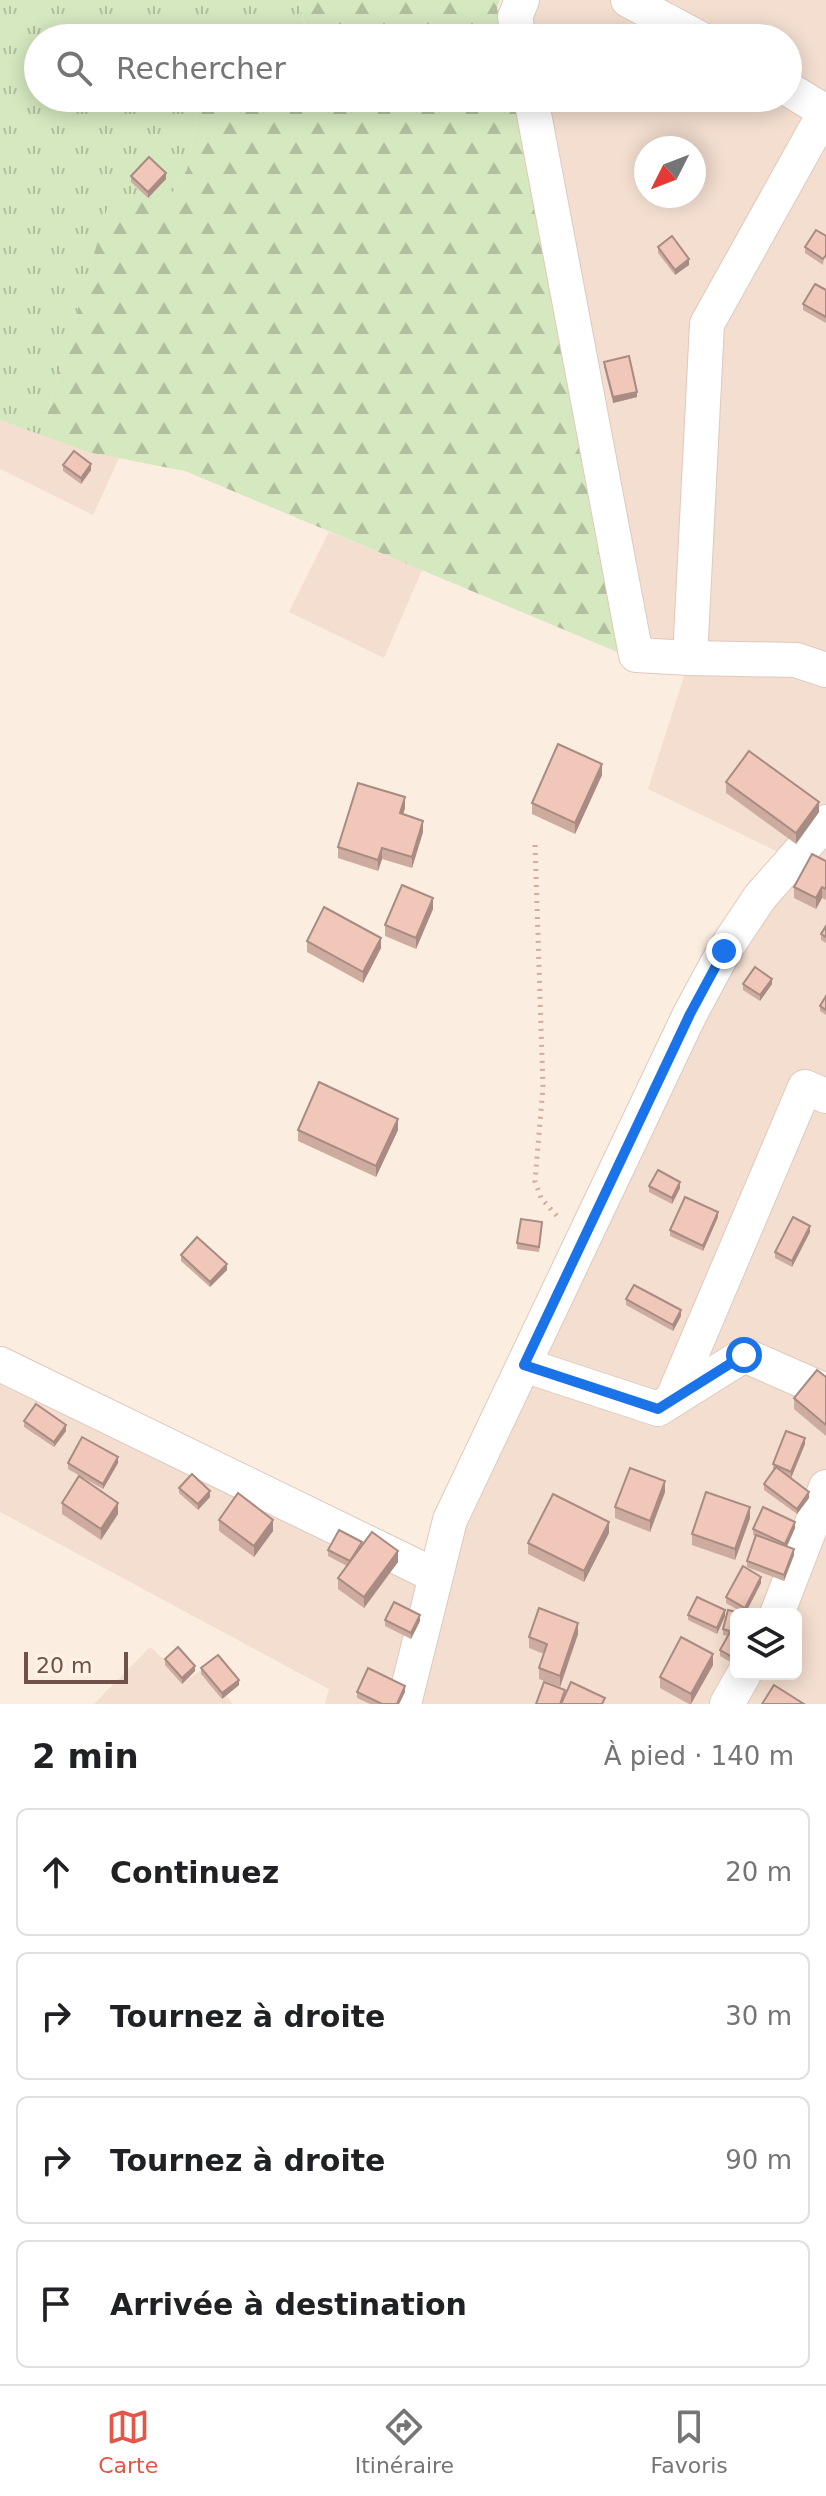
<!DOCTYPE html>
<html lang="fr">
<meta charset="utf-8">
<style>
body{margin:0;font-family:"DejaVu Sans",sans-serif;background:#f6f6f6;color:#202124}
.controls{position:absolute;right:24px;bottom:24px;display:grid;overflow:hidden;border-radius:12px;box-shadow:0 4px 20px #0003}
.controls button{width:72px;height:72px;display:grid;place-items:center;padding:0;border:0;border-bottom:2px solid #e0e0e0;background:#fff;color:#202124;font:40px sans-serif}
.compass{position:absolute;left:634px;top:136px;width:72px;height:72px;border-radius:50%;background:#fff;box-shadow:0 4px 20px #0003;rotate:228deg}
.scale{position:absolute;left:24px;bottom:20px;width:104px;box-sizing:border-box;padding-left:8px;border:4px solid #725248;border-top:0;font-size:22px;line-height:28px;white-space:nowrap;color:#725248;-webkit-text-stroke:6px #fff2e6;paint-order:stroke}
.stop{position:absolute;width:24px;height:24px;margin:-18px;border:6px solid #1a73e8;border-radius:50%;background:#fff}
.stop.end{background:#1a73e8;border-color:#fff;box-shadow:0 2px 8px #0008}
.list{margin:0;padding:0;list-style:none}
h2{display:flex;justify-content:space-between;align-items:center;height:104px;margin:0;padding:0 32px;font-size:34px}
h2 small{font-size:26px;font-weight:400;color:#757577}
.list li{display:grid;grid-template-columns:52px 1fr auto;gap:24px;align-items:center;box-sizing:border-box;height:128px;margin:0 16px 16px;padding:0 16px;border:2px solid #e0e0e0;border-radius:12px}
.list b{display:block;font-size:30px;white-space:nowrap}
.list em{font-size:26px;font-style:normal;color:#757577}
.icon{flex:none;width:44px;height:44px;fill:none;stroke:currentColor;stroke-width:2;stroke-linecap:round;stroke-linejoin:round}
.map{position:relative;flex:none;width:826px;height:1704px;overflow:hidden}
.search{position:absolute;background:#fff;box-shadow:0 4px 20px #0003;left:24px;right:24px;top:24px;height:88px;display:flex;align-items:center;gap:20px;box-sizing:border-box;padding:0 28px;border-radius:44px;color:#757577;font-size:30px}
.sheet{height:680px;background:#fff}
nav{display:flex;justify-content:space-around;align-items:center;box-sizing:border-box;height:112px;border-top:2px solid #e0e0e0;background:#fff;font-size:22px;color:#757577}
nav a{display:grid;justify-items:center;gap:4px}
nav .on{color:#e45647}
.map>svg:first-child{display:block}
.residential{fill:#f3decf;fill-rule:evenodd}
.grass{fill:url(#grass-tufts)}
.forest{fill:url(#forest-firs)}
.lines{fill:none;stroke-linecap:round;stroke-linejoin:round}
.minor-casing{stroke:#dfc9bd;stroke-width:36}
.path{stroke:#d5ab9c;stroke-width:5;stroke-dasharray:2 6;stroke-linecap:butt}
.minor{stroke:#fff;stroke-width:34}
.wall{fill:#ceab9f}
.shaded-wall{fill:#a88b82}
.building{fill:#f0c7b9;stroke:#a88b82;stroke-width:2}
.route{stroke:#1a73e8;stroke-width:10}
</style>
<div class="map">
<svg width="826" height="1704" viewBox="0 0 826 1704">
<defs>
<pattern id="grass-tufts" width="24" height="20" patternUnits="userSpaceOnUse" patternTransform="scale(2)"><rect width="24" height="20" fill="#d5e8c0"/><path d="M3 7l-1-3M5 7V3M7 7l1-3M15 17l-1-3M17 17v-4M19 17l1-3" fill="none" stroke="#b1bf9e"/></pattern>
<pattern id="forest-firs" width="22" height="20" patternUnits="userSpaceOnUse" patternTransform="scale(2)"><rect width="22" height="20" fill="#d5e8c0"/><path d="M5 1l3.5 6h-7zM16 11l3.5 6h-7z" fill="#b1bf9e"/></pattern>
</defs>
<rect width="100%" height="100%" fill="#fbede0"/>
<g class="residential">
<path d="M522 0H826V1704H325L329 1689 0 1512V1364L434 1575 690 1014 793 859 648 789 690 658 636 655 531 98H788V38H519ZM646 148H694V196H646ZM736 1614H796V1674H736Z"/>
<path d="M0 420 87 452 119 458 93 515 0 469Z"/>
<path d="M329 532 422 570 384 658 289 612Z"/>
<path d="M150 1647 187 1680 204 1668 233 1704H94Z"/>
</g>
<path class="grass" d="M0 0H299L307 34 304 38H38V98H200L187 170 169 198 108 207 41 435 0 420Z"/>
<g class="forest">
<path d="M299 0H500L497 8 503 38H304L307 33Z"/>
<path d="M200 98H514L622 654 185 471 87 452 41 435 108 206 169 198 187 170Z"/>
</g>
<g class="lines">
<g class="minor-casing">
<g id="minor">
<path d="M628 0 699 38"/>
<path d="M519 38 515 17 522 0"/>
<path d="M788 89 826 112"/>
<path d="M531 98 636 655 690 658 707 324 825 112"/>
<path d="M690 658 796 660 826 670"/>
<path d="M0 1364 434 1575"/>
<path d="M524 1365 658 1409 744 1355 826 1391"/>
<path d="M672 1400 805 1087 826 1096"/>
<path d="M777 1614 826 1487"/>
<path d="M404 1704 450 1520 690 1014 724 951 760 897 826 822"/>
<path d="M727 1704 744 1674"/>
</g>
</g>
<path class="path" d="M535 845 543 1087 535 1181 541 1198 557 1216"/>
<use href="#minor" class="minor"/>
</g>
<g class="wall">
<path d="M131 176 166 179 148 198 131 182Z"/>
<path d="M826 236 823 265 805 253V247Z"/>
<path d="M658 247 689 265 675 275 658 253Z"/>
<path d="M826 290V323L803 310V304Z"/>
<path d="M604 362 637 397 613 403 604 367Z"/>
<path d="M63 465 91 470 81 484 63 471Z"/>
<path d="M602 775 575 834 532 814V803Z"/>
<path d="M726 782 819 812 796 844 726 793Z"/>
<path d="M405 808 403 814 423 832 412 868 382 859 378 871 338 858V847Z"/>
<path d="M826 861V900L822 898 816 909 794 898V887Z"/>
<path d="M433 909 416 949 385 936V925Z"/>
<path d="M826 926V943L821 940V934Z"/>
<path d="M307 941 381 948 363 983 307 952Z"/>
<path d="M743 984H772L760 1001 743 990Z"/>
<path d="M826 996V1015L820 1011V1006Z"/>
<path d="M298 1130H398L376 1177 298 1141Z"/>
<path d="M649 1186 680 1188 672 1204 649 1192Z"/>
<path d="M718 1217 703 1251 670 1236V1230Z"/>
<path d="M542 1228 539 1252 517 1249V1243Z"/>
<path d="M810 1232 792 1267 775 1258V1252Z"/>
<path d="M181 1255 227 1270 210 1287 181 1261Z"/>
<path d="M626 1299 681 1316 673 1331 626 1305Z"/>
<path d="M826 1377V1436L794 1409V1398Z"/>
<path d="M24 1421 66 1431 54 1447 24 1427Z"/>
<path d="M805 1444 791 1478 787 1476 809 1498 797 1514 764 1490V1484L773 1470V1464Z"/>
<path d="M68 1463H118L103 1489 68 1469Z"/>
<path d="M179 1488 210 1497 198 1510 179 1493Z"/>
<path d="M665 1492 650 1532 615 1518V1507Z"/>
<path d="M62 1503 118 1514 101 1540 62 1514Z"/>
<path d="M750 1518 735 1560 692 1545V1534Z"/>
<path d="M219 1520 273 1531 254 1557 219 1531Z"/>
<path d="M795 1528 787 1547 794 1555 784 1581 747 1567V1561L756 1536 753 1535V1529Z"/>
<path d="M609 1533 584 1582 528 1554V1543Z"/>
<path d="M362 1546 398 1562 364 1608 338 1589V1578L347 1566 328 1556V1550Z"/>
<path d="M761 1583 745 1614 726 1603V1597Z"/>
<path d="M736 1614V1665L720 1656V1650L728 1636 723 1635V1629Z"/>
<path d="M688 1615 725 1616 717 1634 688 1620Z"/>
<path d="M385 1620 420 1621 411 1639 385 1626Z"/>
<path d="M578 1634 560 1687 539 1679V1668L544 1654 529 1648V1637Z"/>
<path d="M165 1659 195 1671 182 1684 165 1665Z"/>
<path d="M713 1665 691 1704H689L660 1688V1677Z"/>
<path d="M201 1668 239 1685 222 1699 201 1674Z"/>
<path d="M357 1692H405L399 1704H370L357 1698Z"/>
</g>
<g class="shaded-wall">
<path d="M166 173V179L148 198V192Z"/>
<path d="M689 259V265L675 275V270Z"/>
<path d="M637 392V397L613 403V397Z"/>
<path d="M91 464V470L81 484V478Z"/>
<path d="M602 764V775L575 834V823Z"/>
<path d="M405 797V808L400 824V813Z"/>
<path d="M819 802V812L796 844V833Z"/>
<path d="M423 821V832L412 868V857Z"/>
<path d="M382 848V859L378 871V860Z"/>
<path d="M822 887V898L816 909V898Z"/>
<path d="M433 898V909L416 949V938Z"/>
<path d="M381 938V948L363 983V972Z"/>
<path d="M772 979V984L760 1001V995Z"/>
<path d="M398 1119V1130L376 1177V1166Z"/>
<path d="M680 1182V1188L672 1204V1198Z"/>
<path d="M718 1212V1217L703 1251V1246Z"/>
<path d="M810 1226V1232L792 1267V1261Z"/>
<path d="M227 1264V1270L210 1287V1282Z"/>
<path d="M681 1310V1316L673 1331V1325Z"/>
<path d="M66 1425V1431L54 1447V1442Z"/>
<path d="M805 1438V1444L791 1478V1472Z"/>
<path d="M118 1457V1463L103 1489V1484Z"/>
<path d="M665 1481V1492L650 1532V1521Z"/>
<path d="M210 1491V1497L198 1510V1504Z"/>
<path d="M809 1492V1498L797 1514V1509Z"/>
<path d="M118 1503V1514L101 1540V1529Z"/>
<path d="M750 1507V1518L735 1560V1549Z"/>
<path d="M273 1520V1531L254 1557V1546Z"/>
<path d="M609 1522V1533L584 1582V1571Z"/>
<path d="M795 1522V1528L785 1550V1544Z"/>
<path d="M794 1549V1555L784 1581V1575Z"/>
<path d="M398 1551V1562L364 1608V1597Z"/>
<path d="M761 1577V1583L745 1614V1608Z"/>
<path d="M725 1610V1616L717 1634V1628Z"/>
<path d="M420 1615V1621L411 1639V1633Z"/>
<path d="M578 1623V1634L560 1687V1676Z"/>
<path d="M713 1654V1665L691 1704V1694Z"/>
<path d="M195 1666V1671L182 1684V1678Z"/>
<path d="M239 1680V1685L222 1699V1693Z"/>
<path d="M405 1686V1692L399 1704H397Z"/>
</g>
<g class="building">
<path d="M149 157 166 173 148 192 131 176Z"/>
<path d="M816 230 826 236V255L823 259 805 247Z"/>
<path d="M672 236 689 259 675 270 658 247Z"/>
<path d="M815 284 826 290V317L803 304Z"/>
<path d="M629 356 637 392 613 397 604 362Z"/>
<path d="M74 451 91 464 81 478 63 465Z"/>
<path d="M558 744 602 764 575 823 532 803Z"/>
<path d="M749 751 819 802 796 833 726 782Z"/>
<path d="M358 783 405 797 400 813 423 821 412 857 382 848 378 860 338 847Z"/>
<path d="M812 854 826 861V889L822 887 816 898 794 887Z"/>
<path d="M402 885 433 898 416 938 385 925Z"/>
<path d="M324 907 381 938 363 972 307 941Z"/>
<path d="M826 926V937L821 934Z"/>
<path d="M755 967 772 979 760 995 743 984Z"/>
<path d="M826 996V1010L820 1006Z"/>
<path d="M319 1082 398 1119 376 1166 298 1130Z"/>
<path d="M658 1170 680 1182 672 1198 649 1186Z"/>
<path d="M685 1197 718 1212 703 1246 670 1230Z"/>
<path d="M793 1217 810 1226 792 1261 775 1252Z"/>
<path d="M521 1219 542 1222 539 1247 517 1243Z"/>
<path d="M197 1237 227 1264 210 1282 181 1255Z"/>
<path d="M634 1285 681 1310 673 1325 626 1299Z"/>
<path d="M817 1370 826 1377V1425L794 1398Z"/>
<path d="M36 1404 66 1425 54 1442 24 1421Z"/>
<path d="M786 1431 805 1438 791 1472 773 1464Z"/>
<path d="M82 1437 118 1457 103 1484 68 1463Z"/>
<path d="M776 1467 809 1492 797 1509 764 1484Z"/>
<path d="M630 1468 665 1481 650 1521 615 1507Z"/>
<path d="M192 1474 210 1491 198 1504 179 1488Z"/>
<path d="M79 1476 118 1503 101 1529 62 1503Z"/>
<path d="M706 1492 750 1507 735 1549 692 1534Z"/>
<path d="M238 1493 273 1520 254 1546 219 1520Z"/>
<path d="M553 1494 609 1522 584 1571 528 1543Z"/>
<path d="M763 1507 795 1522 785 1544 753 1529Z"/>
<path d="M339 1530 362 1542 350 1561 328 1550Z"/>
<path d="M372 1532 398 1551 364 1597 338 1578Z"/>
<path d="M756 1535 794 1549 784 1575 747 1561Z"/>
<path d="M743 1566 761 1577 745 1608 726 1597Z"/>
<path d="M697 1597 725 1610 717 1628 688 1615Z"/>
<path d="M394 1602 420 1615 411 1633 385 1620Z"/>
<path d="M539 1608 578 1623 560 1676 539 1668 547 1644 529 1637Z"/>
<path d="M728 1610 744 1614H736V1633L723 1629Z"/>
<path d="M730 1632 736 1635V1659L720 1650Z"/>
<path d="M681 1637 713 1654 691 1694 660 1677Z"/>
<path d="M178 1647 195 1666 182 1678 165 1659Z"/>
<path d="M218 1655 239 1680 222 1693 201 1668Z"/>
<path d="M368 1668 405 1686 397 1704H382L357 1692Z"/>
<path d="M544 1682 565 1690 560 1704H536Z"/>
<path d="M571 1682 605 1698 602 1704H561Z"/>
<path d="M774 1685 804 1704H762Z"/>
</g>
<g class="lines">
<path class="route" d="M724 951 690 1014 524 1365 658 1409 744 1355"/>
</g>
</svg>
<div class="controls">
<button><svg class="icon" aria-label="layers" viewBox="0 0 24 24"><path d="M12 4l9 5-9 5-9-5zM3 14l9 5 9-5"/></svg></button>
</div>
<svg class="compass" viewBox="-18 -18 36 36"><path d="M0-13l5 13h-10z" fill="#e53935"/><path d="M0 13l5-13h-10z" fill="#757577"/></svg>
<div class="scale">20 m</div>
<div class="stop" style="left:744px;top:1355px"></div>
<div class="stop end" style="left:724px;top:951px"></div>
<div class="search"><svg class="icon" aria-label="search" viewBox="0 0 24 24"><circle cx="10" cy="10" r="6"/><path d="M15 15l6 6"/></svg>Rechercher</div>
</div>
<section class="sheet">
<h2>2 min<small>À pied · 140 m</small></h2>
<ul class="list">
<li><svg class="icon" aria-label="ahead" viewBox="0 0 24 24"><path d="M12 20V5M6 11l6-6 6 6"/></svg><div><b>Continuez</b></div><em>20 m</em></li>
<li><svg class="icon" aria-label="right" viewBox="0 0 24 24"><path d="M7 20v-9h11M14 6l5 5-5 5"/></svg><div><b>Tournez à droite</b></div><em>30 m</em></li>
<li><svg class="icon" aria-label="right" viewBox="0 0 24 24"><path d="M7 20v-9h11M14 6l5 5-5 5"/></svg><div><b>Tournez à droite</b></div><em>90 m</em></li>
<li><svg class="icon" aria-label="arrive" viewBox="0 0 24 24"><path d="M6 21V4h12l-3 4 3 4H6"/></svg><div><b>Arrivée à destination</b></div></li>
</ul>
</section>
<nav>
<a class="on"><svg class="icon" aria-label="map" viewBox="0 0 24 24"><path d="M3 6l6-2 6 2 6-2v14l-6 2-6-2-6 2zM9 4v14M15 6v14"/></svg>Carte</a>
<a><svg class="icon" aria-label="directions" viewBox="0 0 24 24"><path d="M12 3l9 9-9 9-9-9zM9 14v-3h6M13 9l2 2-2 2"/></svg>Itinéraire</a>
<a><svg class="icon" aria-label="saved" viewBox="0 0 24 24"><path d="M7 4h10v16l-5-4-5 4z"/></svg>Favoris</a>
</nav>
